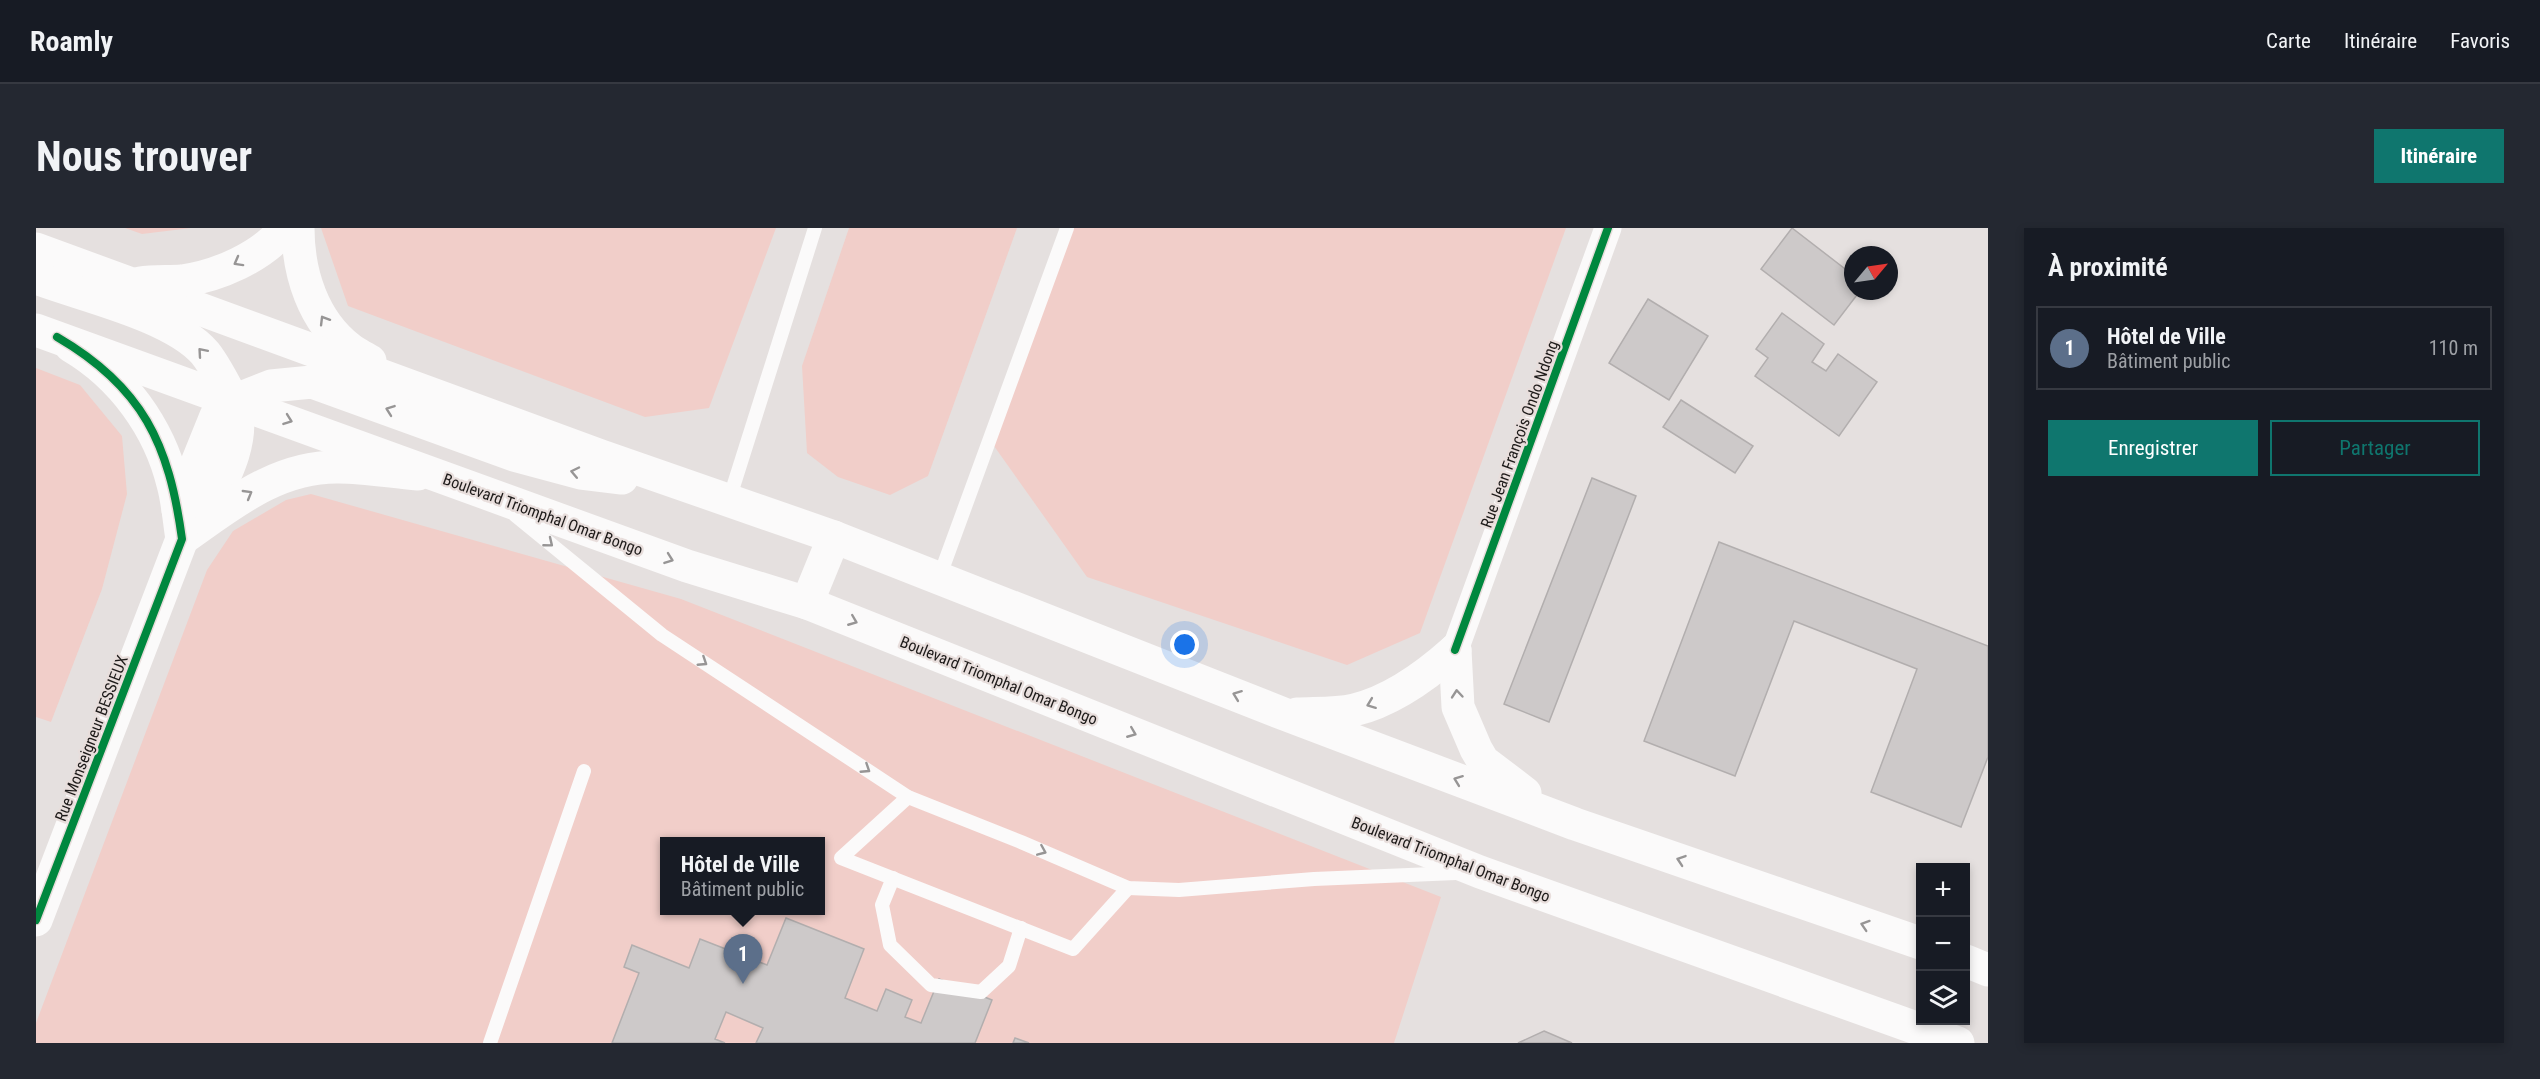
<!DOCTYPE html>
<html lang="fr">
<meta charset="utf-8">
<style>
body{margin:0;font-family:"Roboto Condensed",sans-serif;background:#242831;color:#f1f3f6}
.controls{position:absolute;right:18px;bottom:18px;display:grid;overflow:hidden;border-radius:0px;box-shadow:0 3px 9px #0003}
.controls button{width:54px;height:54px;display:grid;place-items:center;padding:0;border:0;border-bottom:2px solid #363941;background:#171b24;color:#f1f3f6;font:30px sans-serif}
.compass{position:absolute;left:1808px;top:18px;width:54px;height:54px;border-radius:50%;background:#171b24;box-shadow:0 3px 9px #0003;rotate:61deg}
.you{position:absolute;left:1149px;top:417px;width:21px;height:21px;margin:-15px;border:4px solid #fff;border-radius:50%;background:#1a73e8;box-shadow:0 0 0 9px #1a73e833}
.badge{display:grid;place-items:center;width:39px;height:39px;border-radius:50%;background:#0f766e;color:#fff;font-size:20px;font-weight:700}
.pin{position:absolute;translate:-50% -50px;filter:drop-shadow(0 2px 3px #0008)}
.pin::after{content:'';position:absolute;top:32px;width:21px;height:18px;background:inherit;clip-path:polygon(0 0,100% 0,50% 100%)}
.popup{position:absolute;left:624px;top:609px;width:165px;height:78px;box-sizing:border-box;display:grid;place-content:center;border-radius:0px;background:#171b24;filter:drop-shadow(0 2px 4px #0005);font-size:20px;white-space:nowrap;color:#9ea1a6}
.popup b{font-size:22px;color:#f1f3f6}
.popup::after{content:'';position:absolute;left:50%;top:100%;margin-left:-12px;border:12px solid transparent;border-top-color:#171b24}
.list{margin:0;padding:0;list-style:none}
h2{display:flex;justify-content:space-between;align-items:center;height:78px;margin:0;padding:0 24px;font-size:26px}
h2 small{font-size:20px;font-weight:400;color:#9ea1a6}
.list li{display:grid;grid-template-columns:39px 1fr auto;gap:18px;align-items:center;box-sizing:border-box;height:84px;margin:0 12px 12px;padding:0 12px;border:2px solid #363941;border-radius:0px}
.list b{display:block;font-size:22px;white-space:nowrap}
.list p{margin:0;font-size:20px;white-space:nowrap;color:#9ea1a6}
.list em{font-size:20px;font-style:normal;color:#9ea1a6}
.actions{display:flex;gap:12px;padding:18px 24px}
.actions a{flex:1;padding:14px 0;border:2px solid #0f766e;border-radius:0px;text-align:center;font-size:21px;color:#0f766e}
.actions .main{background:#0f766e;color:#fff}
.icon{flex:none;width:33px;height:33px;fill:none;stroke:currentColor;stroke-width:2;stroke-linecap:round;stroke-linejoin:round}
.map{position:relative;flex:none;width:1952px;height:815px;overflow:hidden;border-radius:0px}
header{display:flex;align-items:center;gap:36px;box-sizing:border-box;height:84px;padding:0 30px;background:#171b24;border-bottom:2px solid #363941}
header strong{font-size:28px}
nav{display:flex;gap:33px;margin-inline-start:auto;font-size:21px}
.intro{display:flex;align-items:center;justify-content:space-between;box-sizing:border-box;height:144px;padding:0 36px}
h1{margin:0;font-size:42px}
.button{padding:15px 27px;border-radius:0px;background:#0f766e;color:#fff;font-size:21px;font-weight:700}
main{display:flex;gap:36px;padding:0 36px}
aside{flex:1;background:#171b24;border-radius:0px;box-shadow:0 3px 9px #0003}
.map>svg:first-child{display:block}
.green{fill:#f1cec9;fill-rule:evenodd}
.building{fill:#cdc9c9;stroke:#b2aeae;stroke-width:1.5}
.lines{fill:none;stroke-linecap:round;stroke-linejoin:round}
.service{stroke:#fbfafa;stroke-width:14}
.minor{stroke:#fbfafa;stroke-width:27}
.tertiary{stroke:#fbfafa;stroke-width:33}
.primary{stroke:#fbfafa;stroke-width:33}
.cycleway-casing{stroke:#e8dedc;stroke-width:11}
.cycleway{stroke:#00873e;stroke-width:8}
.oneway{stroke:#979595}
.labels{text-anchor:middle;stroke-width:4.5;stroke-linejoin:round;paint-order:stroke}
.street-label{font-size:16px;fill:#1d1a19;stroke:#e8dedc}
</style>
<header>
<strong>Roamly</strong>
<nav><a>Carte</a><a>Itinéraire</a><a>Favoris</a></nav>
</header>
<div class="intro"><h1>Nous trouver</h1><a class="button">Itinéraire</a></div>
<main>
<div class="map">
<svg width="1952" height="815" viewBox="0 0 1952 815">
<rect width="100%" height="100%" fill="#e5e0df"/>
<g class="green">
<path d="M89 0H155L106 6Z"/>
<path d="M285 0H740L673 180 609 189 312 78Z"/>
<path d="M813 0H981L892 248 854 267 802 249 771 225 766 138Z"/>
<path d="M1034 0H1530L1384 405 1311 437 1051 349 958 218Z"/>
<path d="M0 140 44 157 86 208 91 266 66 361 15 494 0 489Z"/>
<path d="M275 266 645 371 1405 669 1358 815H0V795L171 342 197 303 250 272ZM629 614H785V682H629Z"/>
</g>
<g class="building">
<path d="M1756 0 1817 47V63H1824L1798 97 1725 41Z"/>
<path d="M1612 71 1672 108 1633 172 1573 135Z"/>
<path d="M1746 85 1788 116 1776 134 1790 143 1802 126 1841 154 1803 208 1719 148 1732 130 1720 121Z"/>
<path d="M1645 172 1717 218 1699 245 1627 199Z"/>
<path d="M1556 250 1600 268 1513 494 1468 476Z"/>
<path d="M1683 314 1952 418V529L1925 599 1835 564 1881 441 1758 393 1699 548 1608 513Z"/>
<path d="M750 690 828 721 809 770 841 783 850 761 876 772 869 789 885 795 903 751 956 772 939 815H720L727 800 690 784 679 811 689 815H576L603 745 588 739 596 717 653 740 664 711 731 737Z"/>
<path d="M1508 803 1536 815H1482Z"/>
<path d="M979 810 993 815H977Z"/>
</g>
<g class="lines">
<g class="service">
<path d="M693 272 779 0"/>
<path d="M479 287 626 407 872 569 985 614 1092 660 1143 662 1278 651 1420 645"/>
<path d="M903 350 1031 0"/>
<path d="M872 569 805 630 1037 721 1092 660"/>
<path d="M857 650 846 677 854 717 895 757 945 764 973 738 985 700"/>
<path d="M454 815 548 543"/>
</g>
<path class="minor" d="M1419 422 1572 0"/>
<g class="tertiary">
<path d="M142 282 180 188 191 176 197 173C214 211 182 261 166 294"/>
<path d="M146 311C195 277 240 238 303 239 329 239 356 244 382 246"/>
<path d="M0 692 146 311C143 293 142 274 137 256 123 199 86 148 35 118"/>
</g>
<g class="primary">
<path d="M262 0C262 45 277 93 314 121 320 126 328 129 334 133"/>
<path d="M0 21 565 228 798 309 1248 486 1539 596 1884 715"/>
<path d="M0 50C47 68 136 87 169 125 180 139 189 157 197 173"/>
<path d="M104 55C118 53 132 54 146 53 182 48 226 29 249 0"/>
<path d="M0 102 651 338 771 375 1444 644 1922 815"/>
<path d="M197 173 235 158 276 154 478 227 545 245 586 250"/>
<path d="M771 375 798 309"/>
<path d="M1419 422 1422 479 1440 521 1447 533 1489 565"/>
<path d="M1261 486C1280 485 1300 486 1318 482 1356 473 1390 448 1419 422"/>
<path d="M1930 733 1952 742"/>
</g>
<g class="cycleway-casing">
<g id="cycleway">
<path d="M1419 422 1572 0"/>
<path d="M0 692 146 311C133 216 107 159 21 109"/>
</g>
</g>
<use href="#cycleway" class="cycleway"/>
</g>
<defs><path id="oneway-chevron" d="M-2-3.5L2.5 0L-2 3.5" fill="none" stroke-width="1.6" stroke-linecap="round" stroke-linejoin="round" transform="scale(1.5)"/></defs>
<g class="oneway">
<use href="#oneway-chevron" transform="translate(202 34) rotate(151)"/>
<use href="#oneway-chevron" transform="translate(288 92) rotate(-121)"/>
<use href="#oneway-chevron" transform="translate(166 124) rotate(-131)"/>
<use href="#oneway-chevron" transform="translate(354 182) rotate(-160)"/>
<use href="#oneway-chevron" transform="translate(252 192) rotate(20)"/>
<use href="#oneway-chevron" transform="translate(539 244) rotate(-168)"/>
<use href="#oneway-chevron" transform="translate(212 266) rotate(-30)"/>
<use href="#oneway-chevron" transform="translate(513 315) rotate(39)"/>
<use href="#oneway-chevron" transform="translate(633 331) rotate(20)"/>
<use href="#oneway-chevron" transform="translate(817 393) rotate(22)"/>
<use href="#oneway-chevron" transform="translate(667 434) rotate(33)"/>
<use href="#oneway-chevron" transform="translate(1421 466) rotate(-95)"/>
<use href="#oneway-chevron" transform="translate(1201 467) rotate(-159)"/>
<use href="#oneway-chevron" transform="translate(1335 476) rotate(159)"/>
<use href="#oneway-chevron" transform="translate(1096 505) rotate(22)"/>
<use href="#oneway-chevron" transform="translate(830 541) rotate(33)"/>
<use href="#oneway-chevron" transform="translate(1422 552) rotate(-159)"/>
<use href="#oneway-chevron" transform="translate(1006 623) rotate(23)"/>
<use href="#oneway-chevron" transform="translate(1645 632) rotate(-161)"/>
<use href="#oneway-chevron" transform="translate(1829 697) rotate(-162)"/>
</g>
<g class="labels">
<g class="street-label">
<text transform="translate(1483 206) rotate(-70)" y="6">Rue Jean François Ondo Ndong</text>
<text transform="translate(507 286) rotate(20)" y="6">Boulevard Triomphal Omar Bongo</text>
<text transform="translate(963 452) rotate(22)" y="6">Boulevard Triomphal Omar Bongo</text>
<text transform="translate(55 510) rotate(-69)" y="6">Rue Monseigneur BESSIEUX</text>
<text transform="translate(1415 631) rotate(21)" y="6">Boulevard Triomphal Omar Bongo</text>
</g>
</g>
</svg>
<div class="controls">
<button>+</button>
<button>−</button>
<button><svg class="icon" aria-label="layers" viewBox="0 0 24 24"><path d="M12 4l9 5-9 5-9-5zM3 14l9 5 9-5"/></svg></button>
</div>
<svg class="compass" viewBox="-18 -18 36 36"><path d="M0-13l5 13h-10z" fill="#e53935"/><path d="M0 13l5-13h-10z" fill="#9ea1a6"/></svg>
<div class="you"></div>
<div class="pin badge" style="left:707px;top:756px;background:#5c6f8a">1</div>
<div class="popup"><b>Hôtel de Ville</b>Bâtiment public</div>
</div>
<aside>
<h2>À proximité<small></small></h2>
<ul class="list">
<li><span class="badge" style="background:#5c6f8a">1</span><div><b>Hôtel de Ville</b><p>Bâtiment public</p></div><em>110 m</em></li>
</ul>
<div class="actions"><a class="main">Enregistrer</a><a>Partager</a></div>
</aside>
</main>
